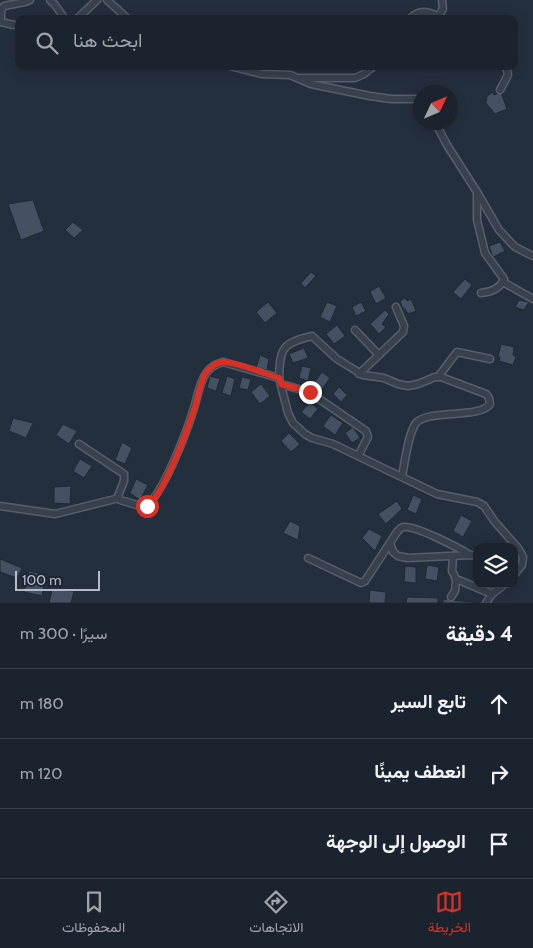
<!DOCTYPE html>
<html lang="ar">
<meta charset="utf-8">
<style>
body{margin:0;font-family:Cabin,Vazirmatn,sans-serif;background:#282f3a;color:#f1f3f6;direction:rtl}
.controls{position:absolute;right:15px;bottom:15px;display:grid;overflow:hidden;border-radius:10px;box-shadow:0 2px 12px #0003}
.controls button{width:45px;height:45px;display:grid;place-items:center;padding:0;border:0;border-bottom:1px solid #39404a;background:#1b232e;color:#f1f3f6;font:25px sans-serif}
.compass{position:absolute;left:413px;top:85px;width:45px;height:45px;border-radius:50%;background:#1b232e;box-shadow:0 2px 12px #0003;rotate:46deg}
.scale{position:absolute;left:15px;bottom:12px;width:85px;box-sizing:border-box;padding-left:5px;border:2px solid #b4bcc9;border-top:0;font-size:14px;line-height:18px;white-space:nowrap;color:#b4bcc9;-webkit-text-stroke:4px #1d2633;paint-order:stroke}
.stop{position:absolute;width:15px;height:15px;margin:-11px;border:4px solid #d93025;border-radius:50%;background:#fff}
.stop.end{background:#d93025;border-color:#fff;box-shadow:0 1px 5px #0008}
.list{margin:0;padding:0;list-style:none}
h2{display:flex;justify-content:space-between;align-items:center;height:65px;margin:0;padding:0 20px;font-size:21px}
h2 small{font-size:16px;font-weight:400;color:#a0a4aa}
.list li{display:grid;grid-template-columns:32px 1fr auto;gap:15px;align-items:center;box-sizing:border-box;height:70px;padding:0 20px;border-top:1px solid #39404a}
.list b{display:block;font-size:19px;white-space:nowrap}
.list em{font-size:16px;font-style:normal;color:#a0a4aa}
.icon{flex:none;width:28px;height:28px;fill:none;stroke:currentColor;stroke-width:2;stroke-linecap:round;stroke-linejoin:round}
.map{position:relative;flex:none;width:533px;height:603px;overflow:hidden;direction:ltr}
.search{position:absolute;background:#1b232e;box-shadow:0 2px 12px #0003;left:15px;right:15px;top:15px;height:55px;display:flex;align-items:center;gap:12px;box-sizing:border-box;padding:0 18px;border-radius:10px;color:#a0a4aa;font-size:19px}
.sheet{height:275px;background:#1b232e}
nav{display:flex;justify-content:space-around;align-items:center;box-sizing:border-box;height:70px;border-top:1px solid #39404a;background:#1b232e;font-size:14px;color:#a0a4aa}
nav a{display:grid;justify-items:center;gap:2px}
nav .on{color:#d93025}
.map>svg:first-child{display:block}
.building{fill:#455162;stroke:#1f2835}
.lines{fill:none;stroke-linecap:round;stroke-linejoin:round}
.minor-casing{stroke:#565f6c;stroke-width:9}
.minor{stroke:#38414e;stroke-width:6}
.route{stroke:#d93025;stroke-width:6}
</style>
<div class="map">
<svg width="533" height="603" viewBox="0 0 533 603">
<rect width="100%" height="100%" fill="#242f3e"/>
<g class="building">
<path d="M493 92 494 95 501 92 507 109 495 114 486 103 487 96Z"/>
<path d="M33 200 44 231 21 240 8 204Z"/>
<path d="M73 222 83 230 74 238 65 230Z"/>
<path d="M500 242 505 251 493 257 489 246Z"/>
<path d="M311 272 316 276 305 288 301 283Z"/>
<path d="M465 279 472 285 461 299 453 292Z"/>
<path d="M379 286 386 298 376 304 370 292Z"/>
<path d="M405 298 407 301 411 299 416 311 408 314 405 309H403L400 301Z"/>
<path d="M519 300 529 302 524 310 515 307Z"/>
<path d="M268 302 277 313 265 323 256 312Z"/>
<path d="M327 302 337 306 330 322 320 317Z"/>
<path d="M361 302 366 311 356 316 352 307Z"/>
<path d="M385 310 389 314 382 324 386 327 379 334 370 324Z"/>
<path d="M337 325 345 336 334 344 326 334Z"/>
<path d="M501 344 514 347 513 355 516 357 513 365 499 361 500 357H498Z"/>
<path d="M304 348 308 358 293 363 289 354Z"/>
<path d="M260 355 269 359 267 370 256 368Z"/>
<path d="M302 366 311 368 308 381 299 378Z"/>
<path d="M322 372 330 378 320 392 312 386Z"/>
<path d="M210 376 220 379 216 391 207 388Z"/>
<path d="M227 376 235 379 231 396 222 393Z"/>
<path d="M242 377 251 379 248 390 239 388Z"/>
<path d="M261 384 270 396 260 404 251 392Z"/>
<path d="M339 387 347 395 341 402 333 394Z"/>
<path d="M310 402 318 409 310 419 301 412Z"/>
<path d="M331 415 343 423 335 435 323 426Z"/>
<path d="M13 418 33 423 26 438 9 431Z"/>
<path d="M63 424 77 431 69 444 56 435Z"/>
<path d="M353 427 360 438 352 443 345 433Z"/>
<path d="M289 433 300 444 291 452 281 441Z"/>
<path d="M122 442 132 448 125 464 115 460Z"/>
<path d="M80 459 92 466 84 478 73 471Z"/>
<path d="M136 479 148 485 140 500 130 493Z"/>
<path d="M71 486 70 504 54 503V487Z"/>
<path d="M413 495 422 499 416 514 407 510Z"/>
<path d="M397 501 402 509 386 524 378 514Z"/>
<path d="M461 515 472 521 463 537 453 531Z"/>
<path d="M290 521 300 526 298 540 283 533Z"/>
<path d="M369 529 382 536 375 551 362 538Z"/>
<path d="M0 559 22 568 17 578 0 572Z"/>
<path d="M427 565 439 567 437 581 425 579Z"/>
<path d="M405 566 416 567V583L404 582Z"/>
<path d="M29 571 46 575 42 596 24 592Z"/>
<path d="M52 590 74 591 71 603H49Z"/>
<path d="M370 590 386 592 385 603H369Z"/>
<path d="M407 597 438 598V603H406Z"/>
<path d="M443 599 480 603H443Z"/>
</g>
<g class="lines">
<g class="minor-casing">
<g id="minor">
<path d="M50 0 55 5 65 19"/>
<path d="M107 0 128 19"/>
<path d="M438 16 443 9 442 0"/>
<path d="M77 19 97 0"/>
<path d="M410 19C420 7 432 13 444 19"/>
<path d="M14 25 1 22V11L4 6 25 2 30 0"/>
<path d="M230 66 262 74 290 75 311 84 370 96 391 99H420"/>
<path d="M298 78H355L364 74 374 66"/>
<path d="M500 90 508 75 506 66"/>
<path d="M435 122 447 145 477 192 499 230 515 247 533 256"/>
<path d="M477 193V220L485 253 504 279C500 289 491 292 481 293"/>
<path d="M503 282 533 299"/>
<path d="M355 330 379 355"/>
<path d="M359 374 403 332 404 326 396 307"/>
<path d="M438 377 457 352 490 359"/>
<path d="M279 378C280 348 282 343 312 336L337 359 363 375 384 378 398 384 408 386 418 384 435 377H441L486 394 489 398 490 404C480 419 428 409 416 423 408 434 405 462 402 476"/>
<path d="M281 384 309 392 366 431 368 437 358 456"/>
<path d="M79 444 124 474V481L118 496 120 500 144 507C162 499 188 428 194 408 198 396 199 382 207 372 211 366 217 364 223 362L279 378 288 413 293 423 305 434 312 438 333 444 437 494 477 502 484 506 495 522 518 548 523 557 522 565 514 575"/>
<path d="M0 506 55 514 119 498"/>
<path d="M390 543 393 552 398 556 408 558 470 555 477 556"/>
<path d="M453 556 452 571 456 579 492 594"/>
<path d="M308 558 361 583 365 581 369 575 397 532C399 530 400 528 403 527 415 525 459 548 470 555"/>
<path d="M451 597 455 591 456 579"/>
<path d="M486 603 492 594 505 584"/>
</g>
</g>
<use href="#minor" class="minor"/>
</g>
<g class="lines">
<path class="route" d="M147 506C164 495 188 428 195 407 198 396 200 384 205 374 209 368 216 362 224 362 237 362 265 374 279 378L281 384 310 392"/>
</g>
</svg>
<div class="controls">
<button><svg class="icon" aria-label="layers" viewBox="0 0 24 24"><path d="M12 4l9 5-9 5-9-5zM3 14l9 5 9-5"/></svg></button>
</div>
<svg class="compass" viewBox="-18 -18 36 36"><path d="M0-13l5 13h-10z" fill="#e53935"/><path d="M0 13l5-13h-10z" fill="#a0a4aa"/></svg>
<div class="scale">100 m</div>
<div class="stop" style="left:147px;top:506px"></div>
<div class="stop end" style="left:310px;top:392px"></div>
<div class="search"><svg class="icon" aria-label="search" viewBox="0 0 24 24"><circle cx="10" cy="10" r="6"/><path d="M15 15l6 6"/></svg>ابحث هنا</div>
</div>
<section class="sheet">
<h2>4 دقيقة<small>سيرًا · 300 m</small></h2>
<ul class="list">
<li><svg class="icon" aria-label="ahead" viewBox="0 0 24 24"><path d="M12 20V5M6 11l6-6 6 6"/></svg><div><b>تابع السير</b></div><em>180 m</em></li>
<li><svg class="icon" aria-label="right" viewBox="0 0 24 24"><path d="M7 20v-9h11M14 6l5 5-5 5"/></svg><div><b>انعطف يمينًا</b></div><em>120 m</em></li>
<li><svg class="icon" aria-label="arrive" viewBox="0 0 24 24"><path d="M6 21V4h12l-3 4 3 4H6"/></svg><div><b>الوصول إلى الوجهة</b></div></li>
</ul>
</section>
<nav>
<a class="on"><svg class="icon" aria-label="map" viewBox="0 0 24 24"><path d="M3 6l6-2 6 2 6-2v14l-6 2-6-2-6 2zM9 4v14M15 6v14"/></svg>الخريطة</a>
<a><svg class="icon" aria-label="directions" viewBox="0 0 24 24"><path d="M12 3l9 9-9 9-9-9zM9 14v-3h6M13 9l2 2-2 2"/></svg>الاتجاهات</a>
<a><svg class="icon" aria-label="saved" viewBox="0 0 24 24"><path d="M7 4h10v16l-5-4-5 4z"/></svg>المحفوظات</a>
</nav>
